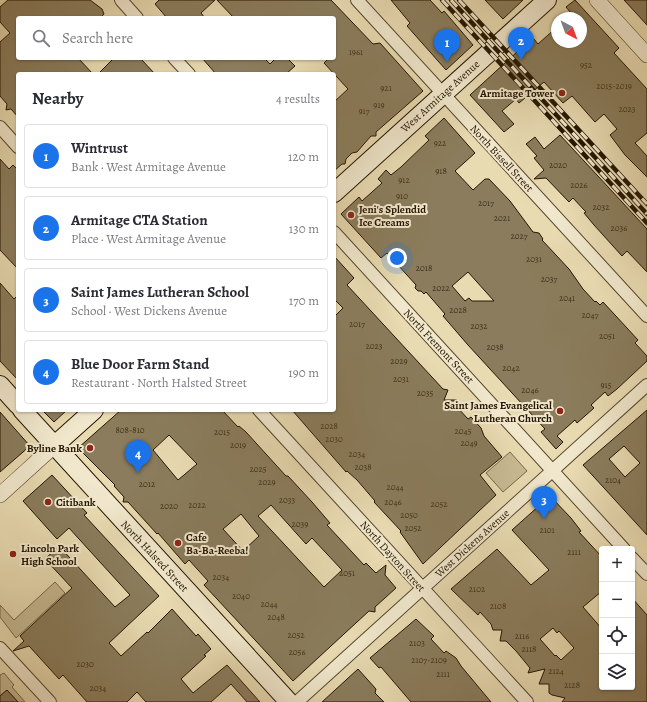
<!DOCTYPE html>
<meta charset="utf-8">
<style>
body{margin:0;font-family:Alegreya,serif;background:#f2f2f3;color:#2b2b33}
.controls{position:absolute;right:12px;bottom:12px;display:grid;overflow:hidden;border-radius:4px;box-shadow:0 1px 3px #0004}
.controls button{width:36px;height:36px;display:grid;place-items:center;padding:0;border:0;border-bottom:1px solid #e1e1e2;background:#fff;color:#2b2b33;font:20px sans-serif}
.compass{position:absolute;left:551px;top:12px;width:36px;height:36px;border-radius:50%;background:#fff;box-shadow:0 1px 3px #0004;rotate:139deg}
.you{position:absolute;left:397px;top:258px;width:14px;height:14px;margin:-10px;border:3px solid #fff;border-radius:50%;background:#1a73e8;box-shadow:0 0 0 6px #1a73e833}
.badge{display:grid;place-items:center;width:26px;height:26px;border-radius:50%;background:#1a73e8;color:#fff;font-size:13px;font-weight:700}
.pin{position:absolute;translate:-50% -33px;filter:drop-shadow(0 1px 2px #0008)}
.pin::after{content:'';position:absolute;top:21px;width:14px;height:12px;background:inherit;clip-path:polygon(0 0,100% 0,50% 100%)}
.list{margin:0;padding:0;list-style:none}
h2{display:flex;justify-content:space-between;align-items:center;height:52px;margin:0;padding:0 16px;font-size:17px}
h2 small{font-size:13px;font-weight:400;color:#7c7c81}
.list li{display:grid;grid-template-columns:26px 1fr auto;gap:12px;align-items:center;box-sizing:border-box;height:64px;margin:0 8px 8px;padding:0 8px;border:1px solid #e1e1e2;border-radius:4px}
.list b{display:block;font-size:15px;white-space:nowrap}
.list p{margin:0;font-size:13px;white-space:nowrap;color:#7c7c81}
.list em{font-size:13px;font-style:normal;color:#7c7c81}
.icon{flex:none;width:22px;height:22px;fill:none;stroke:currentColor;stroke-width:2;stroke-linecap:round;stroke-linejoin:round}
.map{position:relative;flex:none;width:647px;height:702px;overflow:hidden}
.search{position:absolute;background:#fff;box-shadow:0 1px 3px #0004;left:16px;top:16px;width:320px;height:44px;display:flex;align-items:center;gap:10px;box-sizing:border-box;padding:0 14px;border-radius:4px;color:#7c7c81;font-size:15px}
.panel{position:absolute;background:#fff;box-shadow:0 1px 3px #0004;left:16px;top:72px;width:320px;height:340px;border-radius:4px}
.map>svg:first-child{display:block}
.green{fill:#c7b993;stroke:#76684a}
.building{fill:#8a7c5c;stroke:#251600;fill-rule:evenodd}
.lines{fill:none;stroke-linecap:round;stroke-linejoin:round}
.minor-casing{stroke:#56472c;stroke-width:14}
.tertiary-casing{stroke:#56472c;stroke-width:16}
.secondary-casing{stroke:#251600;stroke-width:20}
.minor{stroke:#f0e7cc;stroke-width:12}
.tertiary{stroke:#f0e7cc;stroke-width:15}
.secondary{stroke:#f0e7cc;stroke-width:18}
.rail-casing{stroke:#251600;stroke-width:4.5}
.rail{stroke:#f0e7cc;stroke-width:3;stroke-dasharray:9;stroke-linecap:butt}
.poi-dot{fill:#8f2418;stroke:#f0e7cc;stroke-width:1.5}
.labels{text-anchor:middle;stroke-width:4;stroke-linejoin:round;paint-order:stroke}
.number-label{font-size:9px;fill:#3e3017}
.poi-label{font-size:11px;font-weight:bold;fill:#251600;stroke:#f0e7cc;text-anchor:start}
.street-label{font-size:11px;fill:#251600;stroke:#f0e7cc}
</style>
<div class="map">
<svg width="647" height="702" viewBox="0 0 647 702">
<rect width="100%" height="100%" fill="#e8dab1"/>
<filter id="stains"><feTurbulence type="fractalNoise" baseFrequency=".005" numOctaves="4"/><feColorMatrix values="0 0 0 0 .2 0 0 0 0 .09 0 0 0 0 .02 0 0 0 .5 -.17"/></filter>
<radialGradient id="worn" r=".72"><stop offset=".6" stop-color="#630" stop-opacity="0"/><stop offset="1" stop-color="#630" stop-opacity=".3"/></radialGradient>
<g class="green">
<path d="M510 452 527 471 503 492 486 473Z"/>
<path d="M55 582 65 593 16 638 0 617V605L14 620Z"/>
<path d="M4 673 14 685 12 687 25 702H18L7 690 0 696V675Z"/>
</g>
<g class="building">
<path d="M8 0H90L102 9 104 14 100 18H18V58H78L93 74H18V117L11 109 6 110 7 104 0 96V42L10 33 0 22V7Z"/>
<path d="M159 0H215L201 13 205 18H167L155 4Z"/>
<path d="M217 0H331L373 44 380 43 423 91 376 132V136H371L357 152 352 153 346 159 345 164H342L334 171V102L348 89 324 63 329 58H334V18H234Z"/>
<path d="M391 0H430L442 13 444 11 473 45 446 70 407 26 410 23Z"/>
<path d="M485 0H523L503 19Z"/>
<path d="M575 0 619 48 614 53 647 89V133L635 143 647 156V177L625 155 610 135 617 129 604 114 595 122 572 96 563 103 544 82 519 103 516 99 502 111 514 124 504 132 470 95 518 51 517 50 525 42 528 43 533 38 538 44 557 27V42H581V18H566L571 13 566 7Z"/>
<path d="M624 0H647V25Z"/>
<path d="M114 58H140L155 74H98Z"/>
<path d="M202 58H264L270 64 276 58H287L295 66 286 74H216Z"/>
<path d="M444 118 475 153 455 171 473 190 485 179H489L510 201 533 232 539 233 543 239 542 240 569 269 583 289 595 302 596 301 600 305 603 302 627 328 638 340 635 343 647 356V361L617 389 608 396 605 392 591 405 594 408 577 423 575 420 557 436 563 442 556 449 541 432 545 429 468 345 443 316 445 314 426 292 424 294 421 291H418L415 288 416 285 387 253 381 258 341 214 359 197 362 201 382 183 378 179 386 170 391 175 401 167 429 140 425 136ZM468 272 494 301H472L469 298 465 301 452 286Z"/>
<path d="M560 135 647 229V272L627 251 622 256 594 225 584 213 586 212 573 198 569 202 546 178 534 179 544 170 534 158 537 156 526 144 535 137 544 149Z"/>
<path d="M0 159 9 169 13 165 18 170V269L0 250Z"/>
<path d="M334 256 354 278 347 285 443 389 448 390 444 400H457V407L468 419 471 417 481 428 484 436 502 457 480 475 496 495 423 564 400 532 401 531 374 502 375 501 357 480 347 471 346 472 292 410H334V317L343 308 334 299Z"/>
<path d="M0 283 14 299 18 295V380L0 361Z"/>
<path d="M42 410H67L54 422Z"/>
<path d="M121 410H222L238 427 239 426 246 432 286 476H288L312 502 330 523 327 525 364 565 366 563 376 573 386 565 385 575 396 588 375 607V612L369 611 293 681 204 585 208 581 189 560 185 564 158 533 157 534 128 502H123L124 497 114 486 115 485 78 448ZM169 435 197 464 178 480 153 450ZM271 505 306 544 312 538 342 570 324 587 258 516ZM241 514 259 536 243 551 223 529Z"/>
<path d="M647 410V535L583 465ZM624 446 640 463 625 477 609 459Z"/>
<path d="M0 412 30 446 0 472Z"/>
<path d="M52 475 87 513 84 515 159 596 109 643 121 656 147 632 148 633 172 609 196 636 198 634 211 649 204 655 206 656 181 679 193 693 227 665 260 702H247L231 684 211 702H146L137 692 127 702H87L63 675 59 679 29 646 13 651 24 641 20 636 72 588 45 559 59 546 115 607 130 595 69 528 57 539 23 501Z"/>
<path d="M550 496 571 518 581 531 579 532 602 557V591L583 607 602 629V687H632V598L647 615V702H562L565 698 552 695 549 693V684H539L545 669 528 673 530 668 516 651 506 641H500L502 630H493L491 624 480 612 478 615 451 589 497 549 531 585 549 570 512 530ZM553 628 557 633 559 631 574 648 561 660 556 655 555 656 540 639Z"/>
<path d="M416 619 434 636 431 639 444 653 446 651 456 658 461 666 491 702H411L381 667 379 668 370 658Z"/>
<path d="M358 669 376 689 375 693 384 702H322Z"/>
<path d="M7 690 18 702H0V696Z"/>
</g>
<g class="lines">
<g class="minor-casing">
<g id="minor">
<path d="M121 0 137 18"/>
<path d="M357 0 647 316"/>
<path d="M174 58 189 74"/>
<path d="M0 127 18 147"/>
<path d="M334 232 624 549"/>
<path d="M259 410 527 702"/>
<path d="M632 558 647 574"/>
<path d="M0 648 50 702"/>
<path d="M297 702 647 385"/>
</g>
</g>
<g class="tertiary-casing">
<g id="tertiary">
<path d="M597 0 647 55"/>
<path d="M0 495 55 445"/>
</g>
</g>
<g class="secondary-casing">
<g id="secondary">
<path d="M334 193 547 0"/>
<path d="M0 385 18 405"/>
<path d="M22 410 289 702"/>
<path d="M55 445 94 410"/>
</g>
</g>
<use href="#minor" class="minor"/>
<use href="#tertiary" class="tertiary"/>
<use href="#secondary" class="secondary"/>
<g class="rail-casing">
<g id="rail">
<path d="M442 0 647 223"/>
<path d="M451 0 647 214"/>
<path d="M459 0 647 204"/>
</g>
</g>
<use href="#rail" class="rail"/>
</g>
<g class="poi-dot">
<circle cx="562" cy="93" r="4"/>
<circle cx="351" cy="215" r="4"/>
<circle cx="560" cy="411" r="4"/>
<circle cx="90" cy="448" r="4"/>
<circle cx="48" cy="502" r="4"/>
<circle cx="178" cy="543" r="4"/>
<circle cx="13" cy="554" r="4"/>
</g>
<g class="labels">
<g class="number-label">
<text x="356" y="55">1961</text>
<text x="586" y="68">952</text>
<text x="614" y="89">2015-2019</text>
<text x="386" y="91">921</text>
<text x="379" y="108">919</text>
<text x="627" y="112">2023</text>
<text x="364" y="114">917</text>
<text x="440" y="146">922</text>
<text x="558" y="168">2020</text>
<text x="441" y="174">918</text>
<text x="404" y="183">912</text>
<text x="579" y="188">2026</text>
<text x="402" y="199">910</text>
<text x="486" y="206">2017</text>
<text x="601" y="210">2032</text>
<text x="502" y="221">2021</text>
<text x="619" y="231">2036</text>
<text x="519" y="239">2027</text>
<text x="534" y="262">2031</text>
<text x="424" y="271">2018</text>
<text x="549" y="282">2037</text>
<text x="441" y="291">2022</text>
<text x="567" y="301">2041</text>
<text x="458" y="313">2028</text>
<text x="590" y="318">2047</text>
<text x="357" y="327">2017</text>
<text x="479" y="329">2032</text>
<text x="607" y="339">2051</text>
<text x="374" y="349">2023</text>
<text x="495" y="350">2038</text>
<text x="399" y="364">2029</text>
<text x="511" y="371">2042</text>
<text x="401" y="382">2031</text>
<text x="606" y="388">915</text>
<text x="530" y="393">2046</text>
<text x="425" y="396">2035</text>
<text x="329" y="429">2028</text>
<text x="130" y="433">808-810</text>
<text x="463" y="434">2045</text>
<text x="222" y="435">2015</text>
<text x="334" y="442">2030</text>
<text x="469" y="446">2049</text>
<text x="238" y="448">2019</text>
<text x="357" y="457">2034</text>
<text x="363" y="470">2038</text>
<text x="258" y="472">2025</text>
<text x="613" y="483">2104</text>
<text x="267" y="485">2029</text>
<text x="147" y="487">2012</text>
<text x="395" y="490">2044</text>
<text x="287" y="503">2033</text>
<text x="393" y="505">2046</text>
<text x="439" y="507">2052</text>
<text x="197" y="508">2022</text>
<text x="169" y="509">2020</text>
<text x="409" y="518">2050</text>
<text x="300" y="527">2039</text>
<text x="413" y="531">2052</text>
<text x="547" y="533">2101</text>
<text x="574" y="555">2111</text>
<text x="347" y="576">2051</text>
<text x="221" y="580">2034</text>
<text x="477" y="592">2102</text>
<text x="241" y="599">2040</text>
<text x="269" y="607">2044</text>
<text x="498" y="609">2108</text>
<text x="276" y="620">2048</text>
<text x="296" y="638">2052</text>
<text x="522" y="639">2116</text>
<text x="417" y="646">2103</text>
<text x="529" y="652">2118</text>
<text x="297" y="655">2056</text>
<text x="429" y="663">2107-2109</text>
<text x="85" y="667">2030</text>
<text x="556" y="674">2124</text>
<text x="443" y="677">2111</text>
<text x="572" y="688">2128</text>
<text x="98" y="691">2034</text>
</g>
<g class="poi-label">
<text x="554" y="97" text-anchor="end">Armitage Tower</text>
<text x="359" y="213">Jeni's Splendid<tspan x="359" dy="13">Ice Creams</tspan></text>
<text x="552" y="409" text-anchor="end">Saint James Evangelical<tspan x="552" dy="13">Lutheran Church</tspan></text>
<text x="82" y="452" text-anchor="end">Byline Bank</text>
<text x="56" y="506">Citibank</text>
<text x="186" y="541">Cafe<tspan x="186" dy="13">Ba-Ba-Reeba!</tspan></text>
<text x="21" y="552">Lincoln Park<tspan x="21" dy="13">High School</tspan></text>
</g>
<g class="street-label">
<text transform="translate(440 96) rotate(-42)" y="4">West Armitage Avenue</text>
<text transform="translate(502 158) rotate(47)" y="4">North Bissell Street</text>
<text transform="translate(439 346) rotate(47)" y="4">North Fremont Street</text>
<text transform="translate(472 543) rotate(-42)" y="4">West Dickens Avenue</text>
<text transform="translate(155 556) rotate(47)" y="4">North Halsted Street</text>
<text transform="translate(393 556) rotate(48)" y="4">North Dayton Street</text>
</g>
</g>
<rect width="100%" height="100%" filter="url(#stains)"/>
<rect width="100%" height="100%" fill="url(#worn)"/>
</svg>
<div class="controls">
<button>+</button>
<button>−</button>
<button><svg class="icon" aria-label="locate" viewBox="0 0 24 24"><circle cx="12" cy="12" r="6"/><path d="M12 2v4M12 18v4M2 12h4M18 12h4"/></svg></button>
<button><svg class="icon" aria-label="layers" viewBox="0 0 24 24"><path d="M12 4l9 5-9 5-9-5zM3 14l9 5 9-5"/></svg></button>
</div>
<svg class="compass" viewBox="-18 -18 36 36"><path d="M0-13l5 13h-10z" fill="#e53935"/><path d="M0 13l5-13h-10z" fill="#7c7c81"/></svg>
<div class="you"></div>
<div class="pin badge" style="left:447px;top:62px">1</div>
<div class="pin badge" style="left:521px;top:60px">2</div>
<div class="pin badge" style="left:544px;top:519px">3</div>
<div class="pin badge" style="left:138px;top:473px">4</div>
<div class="search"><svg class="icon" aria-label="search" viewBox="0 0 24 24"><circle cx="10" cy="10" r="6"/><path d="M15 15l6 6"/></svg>Search here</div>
<section class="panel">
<h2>Nearby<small>4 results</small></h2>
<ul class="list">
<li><span class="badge">1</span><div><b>Wintrust</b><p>Bank · West Armitage Avenue</p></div><em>120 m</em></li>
<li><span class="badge">2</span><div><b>Armitage CTA Station</b><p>Place · West Armitage Avenue</p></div><em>130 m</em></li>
<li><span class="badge">3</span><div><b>Saint James Lutheran School</b><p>School · West Dickens Avenue</p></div><em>170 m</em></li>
<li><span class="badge">4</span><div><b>Blue Door Farm Stand</b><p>Restaurant · North Halsted Street</p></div><em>190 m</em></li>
</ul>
</section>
</div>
